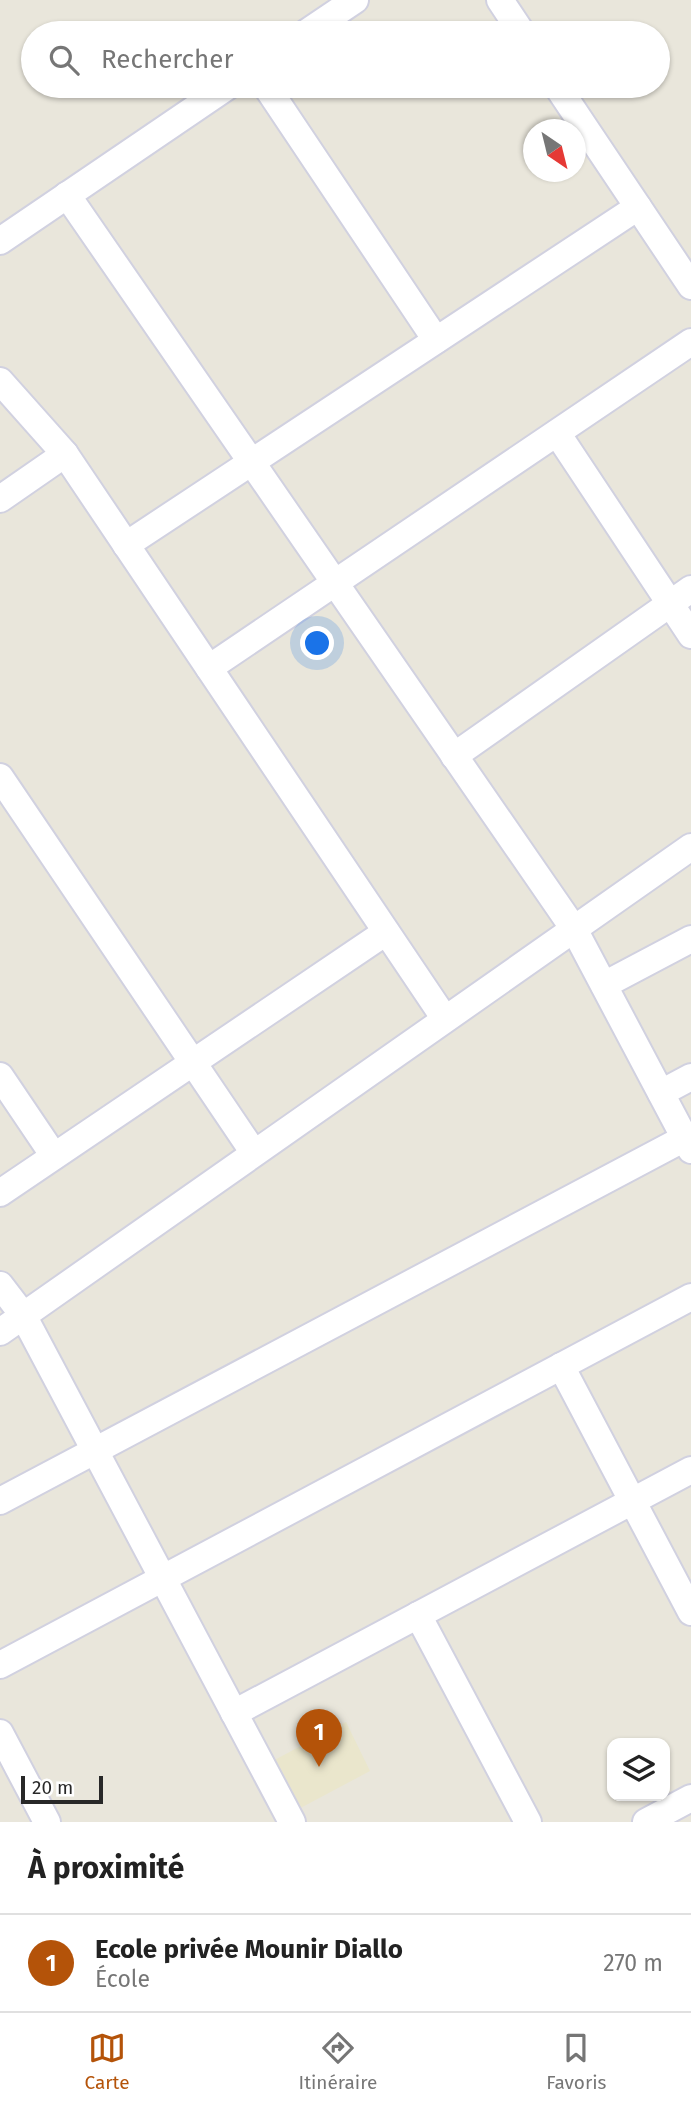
<!DOCTYPE html>
<html lang="fr">
<meta charset="utf-8">
<style>
body{margin:0;font-family:"Fira Sans",sans-serif;background:#f2f2f2;color:#222}
.controls{position:absolute;right:21px;bottom:21px;display:grid;overflow:hidden;border-radius:14px;box-shadow:0 2px 5px #0004}
.controls button{width:63px;height:63px;display:grid;place-items:center;padding:0;border:0;border-bottom:2px solid #e0e0e0;background:#fff;color:#222;font:35px sans-serif}
.compass{position:absolute;left:523px;top:119px;width:63px;height:63px;border-radius:50%;background:#fff;box-shadow:0 2px 5px #0004;rotate:145deg}
.scale{position:absolute;left:21px;bottom:18px;width:82px;box-sizing:border-box;padding-left:7px;border:4px solid #282828;border-top:0;font-size:19px;line-height:24px;white-space:nowrap;color:#282828;-webkit-text-stroke:5px #fff;paint-order:stroke}
.you{position:absolute;left:318px;top:644px;width:24px;height:24px;margin:-18px;border:5px solid #fff;border-radius:50%;background:#1a73e8;box-shadow:0 0 0 10px #1a73e833}
.badge{display:grid;place-items:center;width:46px;height:46px;border-radius:50%;background:#b45309;color:#fff;font-size:23px;font-weight:700}
.pin{position:absolute;translate:-50% -58px;filter:drop-shadow(0 2px 4px #0008)}
.pin::after{content:'';position:absolute;top:37px;width:24px;height:21px;background:inherit;clip-path:polygon(0 0,100% 0,50% 100%)}
.list{margin:0;padding:0;list-style:none}
h2{display:flex;justify-content:space-between;align-items:center;height:91px;margin:0;padding:0 28px;font-size:30px}
h2 small{font-size:23px;font-weight:400;color:#767676}
.list li{display:grid;grid-template-columns:46px 1fr auto;gap:21px;align-items:center;box-sizing:border-box;height:98px;padding:0 28px;border-top:2px solid #e0e0e0}
.list b{display:block;font-size:26px;white-space:nowrap}
.list p{margin:0;font-size:23px;white-space:nowrap;color:#767676}
.list em{font-size:23px;font-style:normal;color:#767676}
.icon{flex:none;width:38px;height:38px;fill:none;stroke:currentColor;stroke-width:2;stroke-linecap:round;stroke-linejoin:round}
.map{position:relative;flex:none;width:691px;height:1822px;overflow:hidden}
.search{position:absolute;background:#fff;box-shadow:0 2px 5px #0004;left:21px;right:21px;top:21px;height:77px;display:flex;align-items:center;gap:18px;box-sizing:border-box;padding:0 24px;border-radius:38px;color:#767676;font-size:26px}
.sheet{height:189px;background:#fff}
nav{display:flex;justify-content:space-around;align-items:center;box-sizing:border-box;height:98px;border-top:2px solid #e0e0e0;background:#fff;font-size:19px;color:#767676}
nav a{display:grid;justify-items:center;gap:4px}
nav .on{color:#b45309}
.map>svg:first-child{display:block}
.education{fill:#eae6cc}
.lines{fill:none;stroke-linecap:round;stroke-linejoin:round}
.minor-casing{stroke:#d1d1e0;stroke-width:30}
.minor{stroke:#fff;stroke-width:26}
</style>
<div class="map">
<svg width="691" height="1822" viewBox="0 0 691 1822">
<rect width="100%" height="100%" fill="#e9e6db"/>
<path class="education" d="M346 1722 370 1771 293 1812 267 1764Z"/>
<g class="lines">
<g class="minor-casing">
<g id="minor">
<path d="M500 0 522 33"/>
<path d="M306 33 355 0"/>
<path d="M266 86 436 340"/>
<path d="M557 86 691 286"/>
<path d="M67 195 574 929 691 1150"/>
<path d="M0 241 228 86"/>
<path d="M0 381 65 454 445 1019"/>
<path d="M557 433 691 635"/>
<path d="M0 499 65 454"/>
<path d="M126 545 638 207"/>
<path d="M209 668 691 342"/>
<path d="M454 756 691 589"/>
<path d="M0 777 254 1153"/>
<path d="M604 985 691 939"/>
<path d="M0 1076 54 1156"/>
<path d="M661 1093 691 1077"/>
<path d="M0 1193 386 932"/>
<path d="M0 1285 23 1315 292 1822"/>
<path d="M0 1332 691 847"/>
<path d="M561 1366 691 1612"/>
<path d="M0 1501 685 1138"/>
<path d="M418 1615 528 1822"/>
<path d="M0 1665 691 1297"/>
<path d="M234 1713 691 1470"/>
<path d="M0 1733 47 1822"/>
<path d="M646 1822 691 1798"/>
</g>
</g>
<use href="#minor" class="minor"/>
</g>
</svg>
<div class="controls">
<button><svg class="icon" aria-label="layers" viewBox="0 0 24 24"><path d="M12 4l9 5-9 5-9-5zM3 14l9 5 9-5"/></svg></button>
</div>
<svg class="compass" viewBox="-18 -18 36 36"><path d="M0-13l5 13h-10z" fill="#e53935"/><path d="M0 13l5-13h-10z" fill="#767676"/></svg>
<div class="scale">20 m</div>
<div class="you"></div>
<div class="pin badge" style="left:319px;top:1767px">1</div>
<div class="search"><svg class="icon" aria-label="search" viewBox="0 0 24 24"><circle cx="10" cy="10" r="6"/><path d="M15 15l6 6"/></svg>Rechercher</div>
</div>
<section class="sheet">
<h2>À proximité<small></small></h2>
<ul class="list">
<li><span class="badge">1</span><div><b>Ecole privée Mounir Diallo</b><p>École</p></div><em>270 m</em></li>
</ul>
</section>
<nav>
<a class="on"><svg class="icon" aria-label="map" viewBox="0 0 24 24"><path d="M3 6l6-2 6 2 6-2v14l-6 2-6-2-6 2zM9 4v14M15 6v14"/></svg>Carte</a>
<a><svg class="icon" aria-label="directions" viewBox="0 0 24 24"><path d="M12 3l9 9-9 9-9-9zM9 14v-3h6M13 9l2 2-2 2"/></svg>Itinéraire</a>
<a><svg class="icon" aria-label="saved" viewBox="0 0 24 24"><path d="M7 4h10v16l-5-4-5 4z"/></svg>Favoris</a>
</nav>
